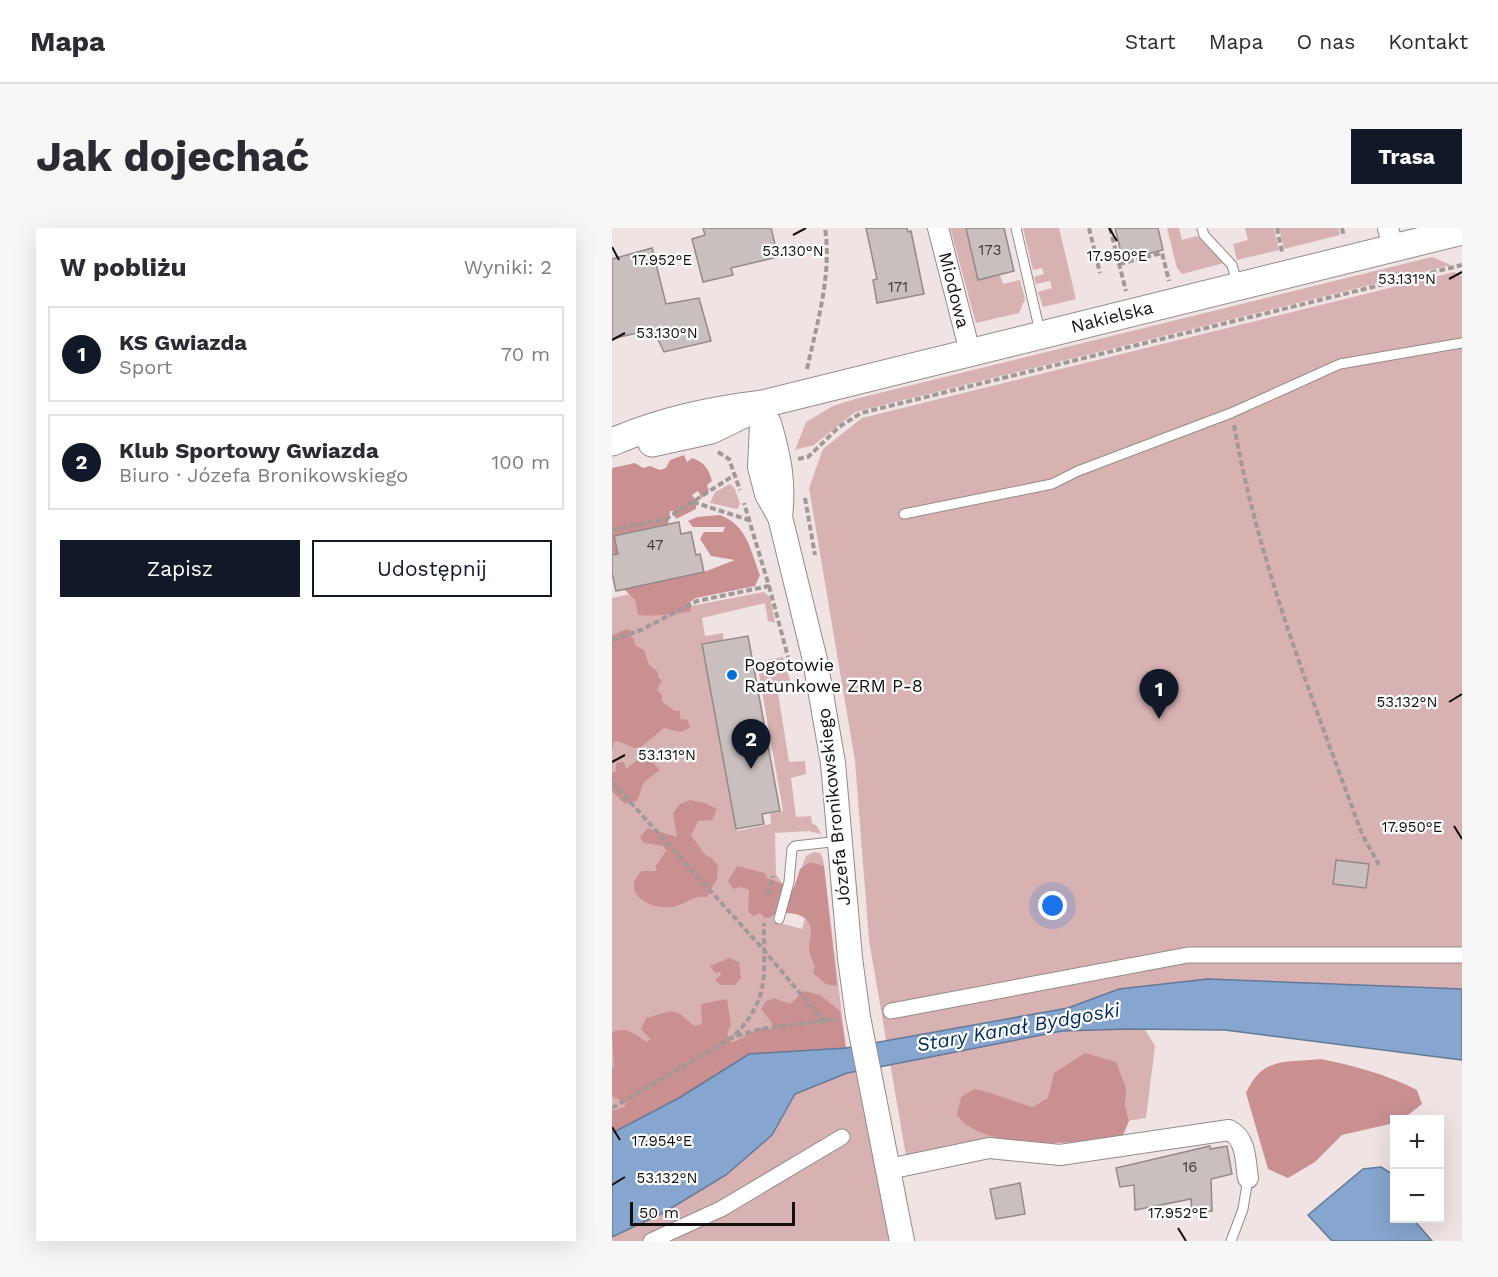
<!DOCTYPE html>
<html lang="pl">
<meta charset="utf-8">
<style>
body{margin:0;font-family:"Work Sans",sans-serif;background:#f7f7f7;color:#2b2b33}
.controls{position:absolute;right:18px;bottom:18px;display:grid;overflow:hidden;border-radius:0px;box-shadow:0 6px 24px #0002}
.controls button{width:54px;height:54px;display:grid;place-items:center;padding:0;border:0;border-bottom:2px solid #e1e1e2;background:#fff;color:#2b2b33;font:30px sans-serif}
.scale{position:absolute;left:18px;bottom:15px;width:165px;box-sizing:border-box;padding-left:6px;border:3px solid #141010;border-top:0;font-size:16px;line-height:21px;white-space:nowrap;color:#141010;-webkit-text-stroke:4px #fff;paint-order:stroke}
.you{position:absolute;left:441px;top:678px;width:21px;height:21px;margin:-15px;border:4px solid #fff;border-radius:50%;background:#1a73e8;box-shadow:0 0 0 9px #1a73e833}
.badge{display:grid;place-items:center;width:39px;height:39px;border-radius:50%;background:#111827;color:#fff;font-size:20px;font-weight:700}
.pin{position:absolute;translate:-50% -50px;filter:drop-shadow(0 2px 3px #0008)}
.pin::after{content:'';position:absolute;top:32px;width:21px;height:18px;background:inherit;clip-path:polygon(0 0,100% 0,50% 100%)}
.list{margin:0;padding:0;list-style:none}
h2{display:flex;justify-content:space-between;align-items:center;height:78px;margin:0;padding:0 24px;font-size:26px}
h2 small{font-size:20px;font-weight:400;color:#7c7c81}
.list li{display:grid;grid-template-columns:39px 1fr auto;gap:18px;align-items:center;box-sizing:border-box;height:96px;margin:0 12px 12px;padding:0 12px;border:2px solid #e1e1e2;border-radius:0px}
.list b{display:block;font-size:22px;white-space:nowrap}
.list p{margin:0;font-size:20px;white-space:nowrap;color:#7c7c81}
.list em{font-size:20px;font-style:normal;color:#7c7c81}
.actions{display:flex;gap:12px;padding:18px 24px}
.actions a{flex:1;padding:14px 0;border:2px solid #111827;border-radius:0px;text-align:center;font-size:21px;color:#111827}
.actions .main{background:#111827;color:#fff}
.map{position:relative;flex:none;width:850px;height:1013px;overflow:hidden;border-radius:0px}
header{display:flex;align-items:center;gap:36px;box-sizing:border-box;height:84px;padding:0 30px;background:#fff;border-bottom:2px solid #e1e1e2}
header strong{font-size:28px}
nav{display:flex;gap:33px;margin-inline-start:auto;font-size:21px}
.intro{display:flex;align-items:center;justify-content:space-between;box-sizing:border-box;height:144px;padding:0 36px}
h1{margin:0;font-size:42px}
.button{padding:15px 27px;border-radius:0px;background:#111827;color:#fff;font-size:21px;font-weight:700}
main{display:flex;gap:36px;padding:0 36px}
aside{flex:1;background:#fff;border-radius:0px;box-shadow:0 6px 24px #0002}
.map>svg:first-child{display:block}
.green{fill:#d8b2b2}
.forest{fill:#ca9091}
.water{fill:#86a6cf;stroke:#647996;stroke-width:1.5}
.building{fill:#cabfbf;stroke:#938989;stroke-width:1.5}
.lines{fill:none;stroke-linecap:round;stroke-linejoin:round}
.service-casing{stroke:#958a8a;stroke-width:11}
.pedestrian-casing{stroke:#958a8a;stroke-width:17}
.minor-casing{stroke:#958a8a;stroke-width:22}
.tertiary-casing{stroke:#958a8a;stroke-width:26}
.secondary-casing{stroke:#958a8a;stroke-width:29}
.path{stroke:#a19898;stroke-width:4;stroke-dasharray:6 3;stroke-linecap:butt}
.service{stroke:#fff;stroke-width:9}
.pedestrian{stroke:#fff;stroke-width:15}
.minor{stroke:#fff;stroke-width:20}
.tertiary{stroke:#fff;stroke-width:24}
.secondary{stroke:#fff;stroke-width:27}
.ticks{fill:none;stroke:#141010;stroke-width:2}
.poi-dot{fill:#056fd7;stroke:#fff;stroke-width:2}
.labels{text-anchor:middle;stroke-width:4.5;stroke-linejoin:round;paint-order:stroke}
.number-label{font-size:15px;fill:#423c3c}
.street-label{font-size:18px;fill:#141010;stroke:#fff}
.poi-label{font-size:18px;fill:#141010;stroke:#fff;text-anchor:start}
.water-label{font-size:20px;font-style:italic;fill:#00295b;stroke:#fff}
.ticks-label{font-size:15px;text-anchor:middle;fill:#141010;stroke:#fff;stroke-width:4.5;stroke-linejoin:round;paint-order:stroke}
</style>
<header>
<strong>Mapa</strong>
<nav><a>Start</a><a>Mapa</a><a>O nas</a><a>Kontakt</a></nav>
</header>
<div class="intro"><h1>Jak dojechać</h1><a class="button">Trasa</a></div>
<main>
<aside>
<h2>W pobliżu<small>Wyniki: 2</small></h2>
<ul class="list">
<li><span class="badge">1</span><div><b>KS Gwiazda</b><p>Sport</p></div><em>70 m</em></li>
<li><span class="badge">2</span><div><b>Klub Sportowy Gwiazda</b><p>Biuro · Józefa Bronikowskiego</p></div><em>100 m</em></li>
</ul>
<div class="actions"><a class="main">Zapisz</a><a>Udostępnij</a></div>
</aside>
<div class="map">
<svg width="850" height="1013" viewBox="0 0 850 1013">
<rect width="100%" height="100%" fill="#efe3e3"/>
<g class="green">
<path d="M338 0H354L366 52 388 47 391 56 408 52 413 71 407 85 364 95Z"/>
<path d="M411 0H447L464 71 431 79 426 64 440 60 438 53 424 56 422 49 432 46 430 40 421 42Z"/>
<path d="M555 0H567L570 12 585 8 612 35 570 46 565 40Z"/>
<path d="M633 0H662L667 22 625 32 621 16 636 12Z"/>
<path d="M667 0H727L728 7 672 21Z"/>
<path d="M820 29 839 37 243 184 202 217 183 222 194 194 221 178 243 171Z"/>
<path d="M842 44 850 48V761L596 751 508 761 543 818 534 890 294 928 257 712 243 533 197 260 211 221 250 190Z"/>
<path d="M118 256 123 261 128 276 125 281 98 275 103 264Z"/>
<path d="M74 354 79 378 152 364 158 369 163 395 156 393 153 375 90 390 93 408 111 405 124 601 125 603 159 596 158 586 171 583 145 434 171 429 179 456 165 459 177 534 193 533 194 546 179 550 184 589 199 588 200 595 205 598 209 606 197 603 163 605 164 646 170 655 161 693 190 701 200 664 182 659 194 628 202 624 208 625 211 631 234 820 137 826 0 905V370Z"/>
<path d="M257 841 290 1013H0V1009L51 985 114 947 160 907 183 866 235 845Z"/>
</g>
<g class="forest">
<path d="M72 227 75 234 80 230C92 234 97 241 100 253L95 257 97 263 90 270 86 263 80 267 84 273V281L64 291 61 283H58L56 297 2 309 6 326 0 327V240L23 235 31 240 38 238 48 242 54 240 58 232Z"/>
<path d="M108 287C136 298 138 322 148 347L143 358 84 370 78 374 79 383C70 386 36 389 26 387L23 372 12 361 92 344 123 332 99 328 88 311 92 304H111L113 299H81L76 293 85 289Z"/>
<path d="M15 401 19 403 18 408 22 411 23 417 32 422 37 437 46 444V449L50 453 45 462 50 467V474L63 483H68V491L76 492 78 500 68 504 52 500 29 519 22 520 6 513 2 514 0 521V407Z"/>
<path d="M27 531 40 534 48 542 32 554 25 573 13 576 0 563V545L4 543V535L12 534 14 541Z"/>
<path d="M78 572 93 575 105 581 100 592 86 593 79 607 93 627 100 630 106 638 105 651 95 669C80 667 73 677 60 679 47 681 23 674 22 659 22 651 25 648 30 643H45L43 639 54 623 51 618 32 615 28 609 36 600 65 609 61 585 68 576Z"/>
<path d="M198 634 212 638 225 758 214 756 201 745 203 738C191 715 202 712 198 697 193 683 166 682 157 690H153L148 685 141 688 136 683 137 662 129 659 121 661 116 653 125 638 153 645 155 650 182 660 188 641Z"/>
<path d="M117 730 127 734 129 750 123 757H109L103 752 109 747 108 744 103 745 98 738Z"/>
<path d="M192 763 208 767 228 783 234 820 137 826 67 870 0 905V883L12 879 14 875 0 868V841L2 837 0 804C16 799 22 806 35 814L38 811 29 801 34 790 58 783 67 785 82 798 90 796 89 776 115 771 119 797 115 805 119 814H122L148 800 160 801V795L149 781 154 773 162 770 178 776Z"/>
<path d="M473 825 504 834 514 860 513 877 517 893 511 907 501 912C462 915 370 923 345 887L349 869 362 861C384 865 401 874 421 879L436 870 442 845Z"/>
<path d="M709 831C743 838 774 846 805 862L810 876 791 891 782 892V895L730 907 703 934 676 950 656 941 634 865C651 828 673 835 709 831Z"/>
</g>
<g class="water">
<path d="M596 751 850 761V832L613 802 515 801 450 803 257 841 235 845 183 866 160 907 114 947 51 985 0 1009V905L67 870 137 826 234 820 456 780 507 761Z"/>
<path d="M769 939 782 947V990L801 991 820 1013H720L696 987 751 941Z"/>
</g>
<g class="building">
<path d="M91 0H159L166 29 119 40 121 47 91 54 80 11 93 7Z"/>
<path d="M254 0H295L296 4 299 3 312 66 265 75 261 52 265 51Z"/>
<path d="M354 0H392L402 43 366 52Z"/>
<path d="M503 0H546L551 22 511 32Z"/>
<path d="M40 20 54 76 87 70 99 113 52 124 41 101 0 111V31Z"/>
<path d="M67 294 69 306 79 304 84 327 88 326 92 344 4 363 0 345V327L6 326 2 308Z"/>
<path d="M136 408 168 583 150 586 152 596 124 601 90 416Z"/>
<path d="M724 632 757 636 754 660 721 656Z"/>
<path d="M598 918V921L615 918 620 946 599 951 600 983 580 984 579 971 523 982 522 957 508 959 504 940Z"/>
<path d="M408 955 413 986 384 991 378 961Z"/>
</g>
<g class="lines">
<g class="service-casing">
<g id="service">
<path d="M404 0 428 104"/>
<path d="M590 0 592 7 620 37 625 55"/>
<path d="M292 286 440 256 466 243 619 185 728 136 850 115"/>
<path d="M167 691 177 654 180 621 183 618 228 613"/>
<path d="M619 1013 631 981 636 950"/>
</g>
</g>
<g class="pedestrian-casing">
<g id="pedestrian">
<path d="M279 783 576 727H850"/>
<path d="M39 1013 109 981 230 909"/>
</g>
</g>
<g class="minor-casing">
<g id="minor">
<path d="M326 0 358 124"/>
<path d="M776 0 781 20"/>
<path d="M277 941 377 920 448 927 617 902C635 911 633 932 636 950"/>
</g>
</g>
<g class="tertiary-casing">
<g id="tertiary">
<path d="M151 176 148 239 155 266 168 289 203 432 221 535 238 730 246 789 290 1013"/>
<path d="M157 195C167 230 172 253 168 289"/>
</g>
</g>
<g class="secondary-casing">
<g id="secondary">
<path d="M0 214C52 192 96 183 151 176L850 3"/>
<path d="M40 215 99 202 134 185"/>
</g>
</g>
<g class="path">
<path d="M477 0 488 45"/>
<path d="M498 0 514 63"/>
<path d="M665 0 670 24"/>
<path d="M730 0 732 9"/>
<path d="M507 36 550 25 557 53"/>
<path d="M195 141C205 95 220 48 213 0"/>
<path d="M622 197C647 338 701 472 750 606L767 637"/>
<path d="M106 224 117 231 128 262"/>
<path d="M186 231 196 229 227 199 249 185 850 37"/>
<path d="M193 270 203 327"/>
<path d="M81 274 137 292"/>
<path d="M0 302 54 291 124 246"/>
<path d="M157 358 176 429"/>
<path d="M0 412 29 402 85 373 157 358 132 275"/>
<path d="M0 554 151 721 212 794"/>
<path d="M156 667 161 648"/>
<path d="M123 807C160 768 151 744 152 695"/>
<path d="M0 880 121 809 148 801 224 791"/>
</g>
<use href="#service" class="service"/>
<use href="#pedestrian" class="pedestrian"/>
<use href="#minor" class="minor"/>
<use href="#tertiary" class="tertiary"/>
<use href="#secondary" class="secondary"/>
</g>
<path class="ticks" d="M497 0 505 13M181 7 194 0M0 19 7 32M837 51 850 44M0 112 13 105M837 474 850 466M0 534 13 527M842 598 850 611M0 899 8 912M0 957 13 949M566 1000 574 1013"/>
<circle class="poi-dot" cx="120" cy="447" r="6"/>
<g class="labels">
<g class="number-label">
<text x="378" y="27">173</text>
<text x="286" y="64">171</text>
<text x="43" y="322">47</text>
<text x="578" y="944">16</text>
</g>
<g class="street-label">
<text transform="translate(342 62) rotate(76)" y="6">Miodowa</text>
<text transform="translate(500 89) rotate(-14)" y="6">Nakielska</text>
<text transform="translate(222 579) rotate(-96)" y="6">Józefa Bronikowskiego</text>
</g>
<g class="poi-label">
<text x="132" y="443">Pogotowie<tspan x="132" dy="21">Ratunkowe ZRM P-8</tspan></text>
</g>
<g class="water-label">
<text transform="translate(406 799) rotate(-10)" y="7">Stary Kanał Bydgoski</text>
</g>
</g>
<g class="ticks-label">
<text x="181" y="28">53.130°N</text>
<text x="505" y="33">17.950°E</text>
<text x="50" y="37">17.952°E</text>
<text x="795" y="56">53.131°N</text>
<text x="55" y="110">53.130°N</text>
<text x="795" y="479">53.132°N</text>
<text x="55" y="532">53.131°N</text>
<text x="800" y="604">17.950°E</text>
<text x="50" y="918">17.954°E</text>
<text x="55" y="955">53.132°N</text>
<text x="566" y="990">17.952°E</text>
</g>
</svg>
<div class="controls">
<button>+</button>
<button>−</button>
</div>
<div class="scale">50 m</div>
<div class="you"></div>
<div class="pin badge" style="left:547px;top:491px">1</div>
<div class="pin badge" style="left:139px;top:541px">2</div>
</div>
</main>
